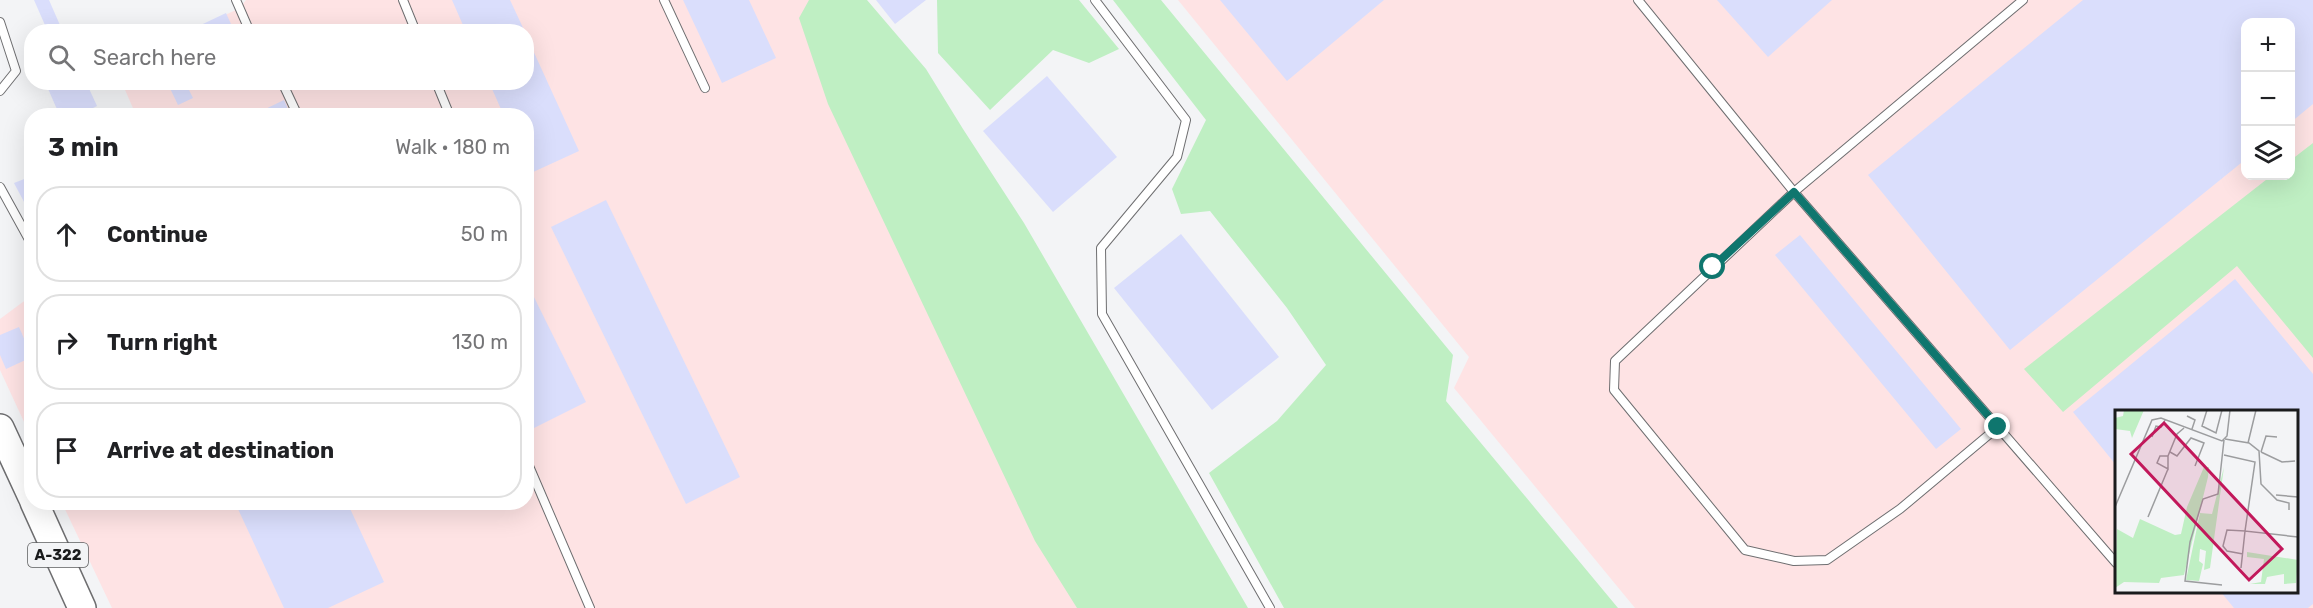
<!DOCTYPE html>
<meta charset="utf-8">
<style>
body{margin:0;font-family:Rubik,sans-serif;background:#f6f6f6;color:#202124}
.controls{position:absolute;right:18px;top:18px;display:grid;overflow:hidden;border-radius:12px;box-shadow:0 6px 24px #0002}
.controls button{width:54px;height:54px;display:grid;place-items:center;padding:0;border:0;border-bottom:2px solid #e0e0e0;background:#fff;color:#202124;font:30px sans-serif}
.stop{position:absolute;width:18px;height:18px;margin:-14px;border:4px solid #0f766e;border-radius:50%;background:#fff}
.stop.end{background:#0f766e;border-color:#fff;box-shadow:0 2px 6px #0008}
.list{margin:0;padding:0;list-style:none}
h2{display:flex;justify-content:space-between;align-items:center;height:78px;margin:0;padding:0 24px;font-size:26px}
h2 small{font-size:20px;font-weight:400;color:#757577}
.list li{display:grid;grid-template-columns:39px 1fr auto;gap:18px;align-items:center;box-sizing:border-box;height:96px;margin:0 12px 12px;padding:0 12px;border:2px solid #e0e0e0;border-radius:24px}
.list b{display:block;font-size:22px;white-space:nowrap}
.list em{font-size:20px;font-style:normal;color:#757577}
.icon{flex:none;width:33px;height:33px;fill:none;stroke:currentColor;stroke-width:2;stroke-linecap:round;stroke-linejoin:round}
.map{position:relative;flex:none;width:2313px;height:608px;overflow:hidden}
.search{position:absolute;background:#fff;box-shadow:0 6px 24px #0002;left:24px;top:24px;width:510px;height:66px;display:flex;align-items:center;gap:15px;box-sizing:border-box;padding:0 21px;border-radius:24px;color:#757577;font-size:22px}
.panel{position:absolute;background:#fff;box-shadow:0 6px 24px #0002;left:24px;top:108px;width:510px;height:402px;border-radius:24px}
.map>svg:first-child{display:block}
.industrial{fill:#fee3e4;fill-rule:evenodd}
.green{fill:#bfefc3}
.building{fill:#dadefc}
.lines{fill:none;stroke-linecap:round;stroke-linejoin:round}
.lane-casing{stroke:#6e6e70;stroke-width:10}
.highway-casing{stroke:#6e6e70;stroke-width:30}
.lane{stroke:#fff;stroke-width:8}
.highway{stroke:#fff;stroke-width:27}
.route{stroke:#0f766e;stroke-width:8}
.labels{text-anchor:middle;stroke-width:4.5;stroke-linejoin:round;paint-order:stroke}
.shield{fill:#f3f4f6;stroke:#5b5c5d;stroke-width:1.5}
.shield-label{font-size:15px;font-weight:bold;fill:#1a1b1c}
.inset-road{fill:none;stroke:#9c9d9f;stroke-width:1.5}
.view{fill:#c2185b;fill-opacity:0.15;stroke:#c2185b;stroke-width:3}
.inset-edge{fill:none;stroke:#1a1b1c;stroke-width:3}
</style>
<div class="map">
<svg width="2313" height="608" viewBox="0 0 2313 608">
<rect width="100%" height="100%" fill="#f3f4f6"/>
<g class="industrial">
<path d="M246 0H817L1105 608H112L62 503 526 502V116L136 115 122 83 526 82V32L191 31 240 8Z"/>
<path d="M1178 0H2313V608H1635L1454 388 1469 357ZM2246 22H2290V176H2246ZM2116 412H2296V592H2116Z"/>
<path d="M31 296V437L0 370V319Z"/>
</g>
<g class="green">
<path d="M809 0H867L926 69 963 129 1024 223 1248 608H1077L1035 541 828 104 799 18Z"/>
<path d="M937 0H1079L1119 49 1089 63 1053 50 990 110 938 53Z"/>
<path d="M1113 0H1161L1453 355 1446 401 1618 608H1284L1209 473 1277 421 1326 365 1287 308 1210 211 1181 214 1172 189 1206 120Z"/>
<path d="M2313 143V358L2237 266 2063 412 2024 369 2271 176H2290L2291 160Z"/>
</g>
<g class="building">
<path d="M34 0H49L63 32H48Z"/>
<path d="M452 0H510L525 32H466Z"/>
<path d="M683 0H749L776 58 722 83Z"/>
<path d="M876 0H926L895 24Z"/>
<path d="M1220 0H1384L1287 81Z"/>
<path d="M1717 0H1832L1768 57Z"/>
<path d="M2083 0H2313V104L2290 123V22H2246V159L2010 350 1868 175Z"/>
<path d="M226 13 231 24 216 32H186Z"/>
<path d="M526 35 579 151 531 173 526 164V116H504L489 82H526Z"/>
<path d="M1047 76 1117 157 1053 212 983 131Z"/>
<path d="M45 82H86L97 106 77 116H60Z"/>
<path d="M167 82H185L193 98 178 105Z"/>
<path d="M284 100 291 116H251Z"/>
<path d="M32 176V217L14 183Z"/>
<path d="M606 200 740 477 686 504 551 227Z"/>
<path d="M1181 234 1279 357 1212 410 1114 288Z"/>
<path d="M1800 235 1961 429 1936 449 1775 255Z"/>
<path d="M2235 279 2313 374V604L2308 608H2234L2220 591H2296V411H2116V465L2073 412Z"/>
<path d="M526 281 586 402 532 429 526 418Z"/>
<path d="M19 327 32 357 6 369 0 355V335Z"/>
<path d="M253 502H347L384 582 328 608H284L238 509Z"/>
</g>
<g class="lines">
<g class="lane-casing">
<g id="lane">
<path d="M236 0 250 32"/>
<path d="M403 0 416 32"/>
<path d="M664 0 705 88"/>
<path d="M1095 0 1186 120 1177 157 1101 248 1102 314 1270 608"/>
<path d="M1638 0 1794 192 1615 361 1614 390 1745 550 1794 561 1827 560 1900 509 1998 427"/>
<path d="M2023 0 1794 192 2116 563"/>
<path d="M0 22 16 71 0 91"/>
<path d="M282 82 298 116"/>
<path d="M436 82 450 116"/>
<path d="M0 187 32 245"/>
<path d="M526 459 590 608"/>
</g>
</g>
<g class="highway-casing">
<g id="highway">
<path d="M0 428 32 497"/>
<path d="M34 502 82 608"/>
</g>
</g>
<use href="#lane" class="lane"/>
<use href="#highway" class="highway"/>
</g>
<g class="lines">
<path class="route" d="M1713 267 1794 192 1998 427"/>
</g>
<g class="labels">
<rect class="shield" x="28" y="543" width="60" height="24" rx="4.5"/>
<g class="shield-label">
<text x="58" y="560">А-322</text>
</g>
</g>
<g transform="translate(2115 410)">
<rect width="183" height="183" fill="#f3f4f6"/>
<path d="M9 0H29L17 28 15 21 0 19V8L8 6ZM89 57H94L93 67 69 165 46 168 44 173 9 172 0 178 2 119 18 128 25 109 60 125 66 124 72 97ZM109 57 95 158 89 160 91 141 85 139 84 151 88 154 84 171 71 170 85 103 97 104ZM132 142 183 150 181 173 169 174V164L152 167 150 174H135L146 172 149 149 132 147Z" fill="#bfefc3"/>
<path class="inset-road" d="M92 0 87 16 101 23 107 0M72 6 80 10 77 19M37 27 41 16 46 17 50 10M110 29 134 33 144 41 146 74 162 90 174 93V100M133 33 141 0M55 42 62 46 76 28 89 33 80 56M146 42 167 52 180 51M146 42 151 26 162 27M109 45 140 52 130 121 112 120 108 136 112 141 128 144M53 46V59L42 53 45 46H53L62 24 69 18M161 85 183 87M0 97 37 10 46 8 107 31 112 26 115 0M33 107 53 59M126 158 130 121 183 127M107 175 70 171 75 132 88 89 103 84 109 30"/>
<path class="view" d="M49 13 167 139 134 170 16 44Z"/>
<rect width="183" height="183" class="inset-edge"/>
</g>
</svg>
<div class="controls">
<button>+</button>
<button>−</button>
<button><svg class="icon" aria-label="layers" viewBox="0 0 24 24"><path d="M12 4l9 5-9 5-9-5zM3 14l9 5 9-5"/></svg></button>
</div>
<div class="stop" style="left:1713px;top:267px"></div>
<div class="stop end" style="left:1998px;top:427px"></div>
<div class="search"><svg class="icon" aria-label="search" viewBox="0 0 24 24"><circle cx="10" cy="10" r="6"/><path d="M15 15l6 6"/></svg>Search here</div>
<section class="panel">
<h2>3 min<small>Walk · 180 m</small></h2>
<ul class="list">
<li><svg class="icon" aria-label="ahead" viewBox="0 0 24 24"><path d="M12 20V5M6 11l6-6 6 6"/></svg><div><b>Continue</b></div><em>50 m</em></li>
<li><svg class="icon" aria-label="right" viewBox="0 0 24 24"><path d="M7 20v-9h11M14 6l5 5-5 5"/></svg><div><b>Turn right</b></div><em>130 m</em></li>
<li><svg class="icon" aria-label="arrive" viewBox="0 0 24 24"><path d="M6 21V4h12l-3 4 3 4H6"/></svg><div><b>Arrive at destination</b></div></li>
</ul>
</section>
</div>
